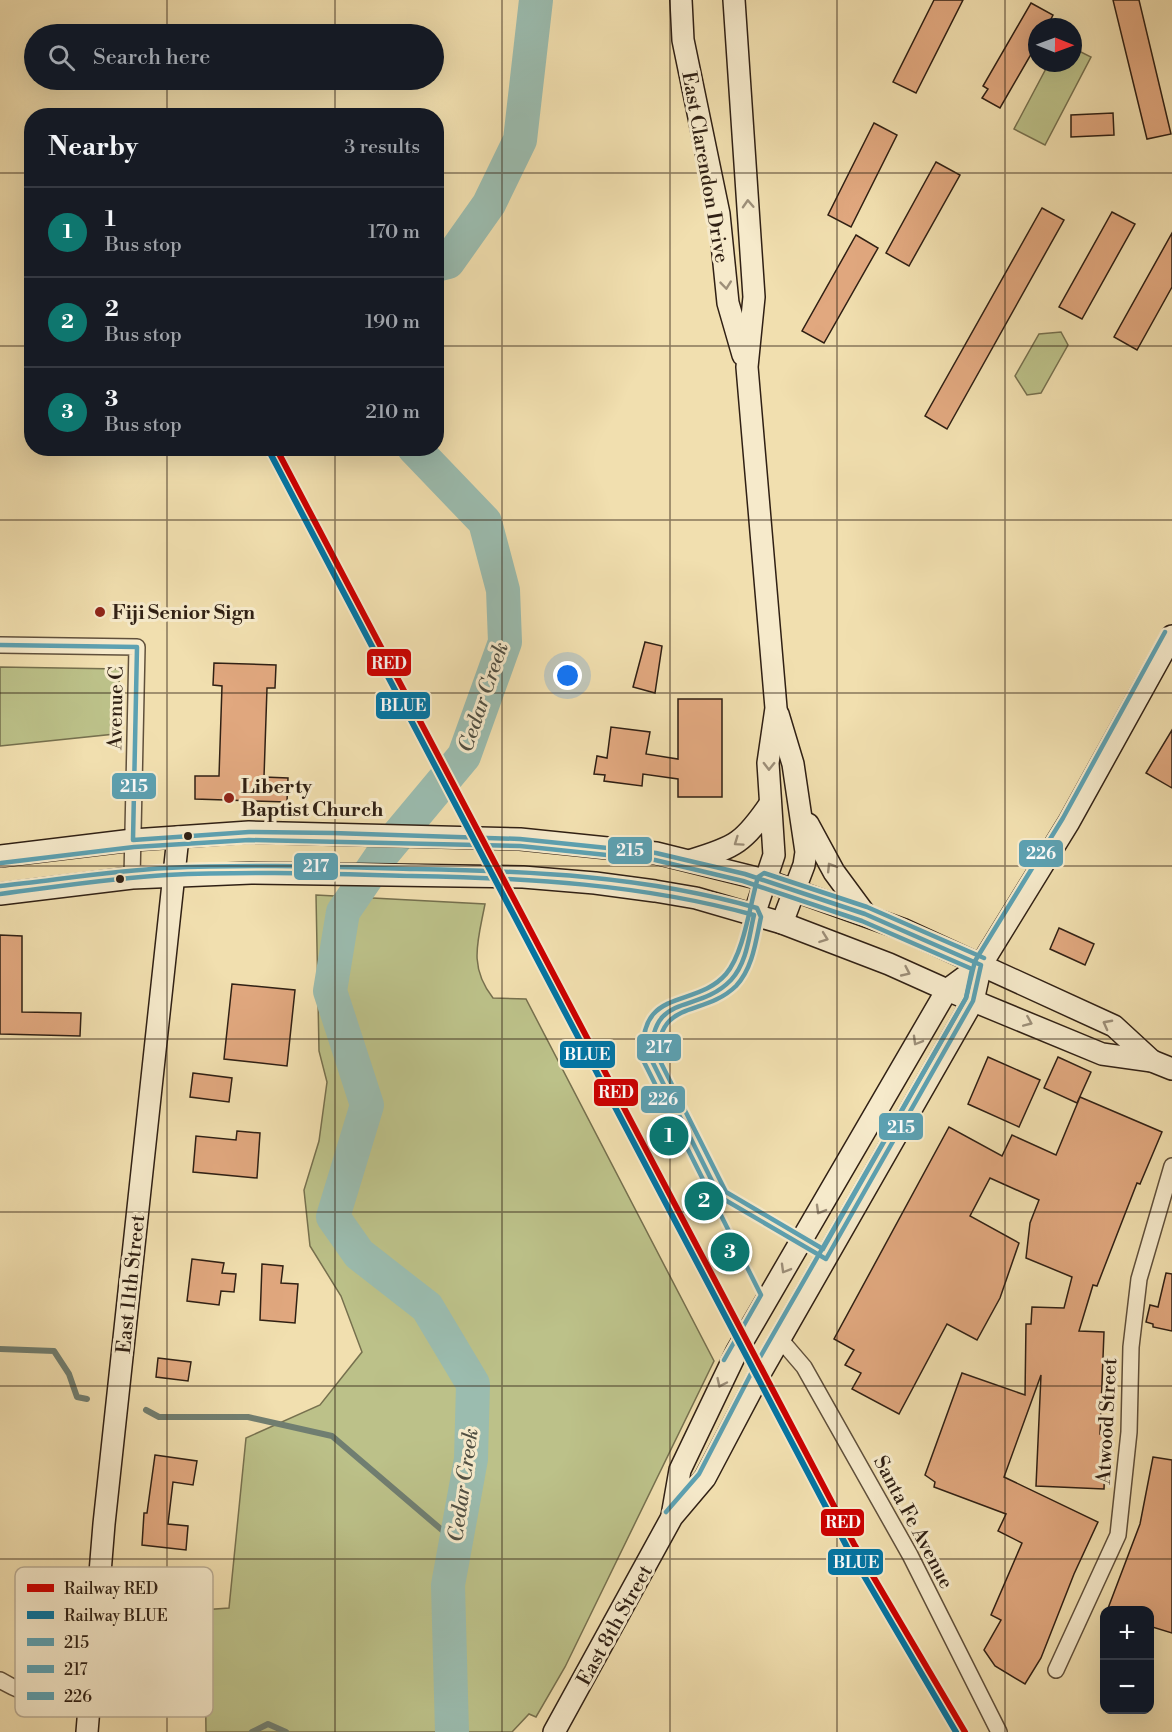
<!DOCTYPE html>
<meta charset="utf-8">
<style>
body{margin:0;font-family:"Libre Bodoni",serif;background:#20242c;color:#f1f3f6}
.controls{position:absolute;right:18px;bottom:18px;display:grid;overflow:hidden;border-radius:12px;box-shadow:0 6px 24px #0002}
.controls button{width:54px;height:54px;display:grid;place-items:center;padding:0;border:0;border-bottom:2px solid #363941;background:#171b24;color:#f1f3f6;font:30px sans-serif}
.compass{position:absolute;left:1028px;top:18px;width:54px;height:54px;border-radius:50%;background:#171b24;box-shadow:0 6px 24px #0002;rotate:91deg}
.you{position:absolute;left:568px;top:676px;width:21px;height:21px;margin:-15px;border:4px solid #fff;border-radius:50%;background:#1a73e8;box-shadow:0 0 0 9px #1a73e833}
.badge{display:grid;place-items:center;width:39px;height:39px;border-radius:50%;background:#0f766e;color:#fff;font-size:20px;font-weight:700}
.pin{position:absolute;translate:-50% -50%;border:3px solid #fff;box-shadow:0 2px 6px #0006}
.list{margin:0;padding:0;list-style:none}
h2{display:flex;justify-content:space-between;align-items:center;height:78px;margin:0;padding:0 24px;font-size:26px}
h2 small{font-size:20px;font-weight:400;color:#9ea1a6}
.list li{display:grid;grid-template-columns:39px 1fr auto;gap:18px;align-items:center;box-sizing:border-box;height:90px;padding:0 24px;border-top:2px solid #363941}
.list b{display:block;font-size:22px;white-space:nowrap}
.list p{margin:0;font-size:20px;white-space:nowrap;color:#9ea1a6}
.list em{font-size:20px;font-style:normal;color:#9ea1a6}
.icon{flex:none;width:33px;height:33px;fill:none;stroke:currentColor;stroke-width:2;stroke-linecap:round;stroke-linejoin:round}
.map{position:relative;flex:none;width:1172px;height:1732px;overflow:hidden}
.search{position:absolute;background:#171b24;box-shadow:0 6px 24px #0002;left:24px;top:24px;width:420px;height:66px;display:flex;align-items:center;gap:15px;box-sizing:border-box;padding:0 21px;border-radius:33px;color:#9ea1a6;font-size:22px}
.panel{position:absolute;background:#171b24;box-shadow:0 6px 24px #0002;left:24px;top:108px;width:420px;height:348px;border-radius:24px}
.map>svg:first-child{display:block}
.green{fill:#bcc189;stroke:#76704e;stroke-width:1.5}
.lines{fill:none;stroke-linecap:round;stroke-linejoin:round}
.stream{stroke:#707e71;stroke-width:6}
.river{stroke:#9bbcaf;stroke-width:34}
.building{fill:#e1a87f;stroke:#302014;stroke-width:1.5}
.street-casing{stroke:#60503b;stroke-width:18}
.secondary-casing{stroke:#302014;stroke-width:24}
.street{stroke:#f6eacb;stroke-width:15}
.secondary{stroke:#f6eacb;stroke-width:21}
.bus-1-casing{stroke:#f6eacb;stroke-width:9}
.bus-2-casing{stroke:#f6eacb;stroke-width:9}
.bus-3-casing{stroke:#f6eacb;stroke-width:9}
.bus-1{stroke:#5ca1b2;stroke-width:4.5}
.bus-2{stroke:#5ca1b2;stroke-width:4.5}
.bus-3{stroke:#5ca1b2;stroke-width:4.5}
.rail-1-casing{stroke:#f6eacb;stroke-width:10}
.rail-2-casing{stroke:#f6eacb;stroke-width:10}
.rail-1{stroke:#c00;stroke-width:6}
.rail-2{stroke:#0275a4;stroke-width:6}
.oneway{stroke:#9d8f79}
.grid{fill:none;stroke:#302014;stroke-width:1.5;stroke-opacity:0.55}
.poi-dot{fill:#8f2418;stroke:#f6eacb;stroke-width:2}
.bus-dot{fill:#302014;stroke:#f6eacb;stroke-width:2}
.labels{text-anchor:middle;stroke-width:6;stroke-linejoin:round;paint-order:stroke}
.street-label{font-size:20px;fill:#302014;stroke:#f6eacb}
.poi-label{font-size:20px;font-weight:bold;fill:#302014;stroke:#f6eacb;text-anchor:start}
.water-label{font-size:21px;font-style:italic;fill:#504f42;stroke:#f6eacb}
.key{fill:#f6eacb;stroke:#bbad94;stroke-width:1.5}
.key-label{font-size:16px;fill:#302014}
.line-badge{stroke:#f6eacb;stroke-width:2}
.badge-label{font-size:16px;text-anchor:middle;font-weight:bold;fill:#fff}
</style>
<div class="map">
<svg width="1172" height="1732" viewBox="0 0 1172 1732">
<rect width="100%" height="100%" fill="#f1dfaf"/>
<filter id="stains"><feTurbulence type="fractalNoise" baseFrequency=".00333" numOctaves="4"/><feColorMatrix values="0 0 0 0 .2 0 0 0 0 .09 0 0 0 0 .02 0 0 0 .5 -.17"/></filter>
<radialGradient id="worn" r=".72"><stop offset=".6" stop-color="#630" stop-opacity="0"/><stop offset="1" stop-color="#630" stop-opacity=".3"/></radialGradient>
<g class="green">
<path d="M1073 48 1091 57 1045 145 1014 129 1049 63H1073Z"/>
<path d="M1061 332 1068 345 1041 393 1027 395 1015 376 1039 334Z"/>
<path d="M0 667 120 669 115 734 0 746Z"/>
<path d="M316 895 485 904C478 941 468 966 493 998L526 999 714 1361 565 1667 536 1717 529 1714 512 1732H206L205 1656 174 1612 229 1608 246 1438 320 1405 362 1352 341 1296 310 1246 304 1190 319 1141 327 1082 319 1051Z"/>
</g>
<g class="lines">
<g class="stream">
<path d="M0 1349 54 1351 69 1374 77 1397 87 1399"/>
<path d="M146 1410 159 1417H248L332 1436 456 1542"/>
<path d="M252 1732 268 1724 286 1732"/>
</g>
<g class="river">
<path d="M436 265 448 262 489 204 520 140 536 0"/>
<path d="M414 448 485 522 503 590 505 642 464 756 384 852 343 912 330 991 367 1105 333 1217 359 1254 427 1307 473 1384 471 1459 448 1585 452 1732"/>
</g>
</g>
<g class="building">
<path d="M934 0H963L916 93 893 82Z"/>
<path d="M1113 0H1139L1171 134 1147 139Z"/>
<path d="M1031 3 1053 15 1047 27H1037V44L1000 108 982 98 988 89 983 86Z"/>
<path d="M1113 113 1114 135 1071 137V115Z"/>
<path d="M874 123 897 135 851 227 828 215Z"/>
<path d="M936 162 960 175 909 266 886 253Z"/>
<path d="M1042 208 1064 220 947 429 925 416Z"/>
<path d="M1112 212 1135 224 1082 319 1059 307Z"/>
<path d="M1172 233V287L1137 350 1114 337Z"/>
<path d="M856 235 878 248 824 343 802 331Z"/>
<path d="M645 642 662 646 655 693 633 687Z"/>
<path d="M214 663 276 665 275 688H267L264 777 288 778 287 802 195 799V776H219L222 686 213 685Z"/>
<path d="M678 699H722V797H678V779L643 774 642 786 604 781 605 775 594 774 597 756 607 758 611 727 650 732 646 754 678 759Z"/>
<path d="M1172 730V788L1146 773Z"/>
<path d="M1059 928 1094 944 1085 965 1050 949Z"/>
<path d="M0 935 22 936V1012L81 1013 80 1036 0 1034Z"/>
<path d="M232 984 295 990 287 1066 224 1059Z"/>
<path d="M988 1057 1040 1080 1019 1127 968 1104Z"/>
<path d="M1058 1057 1091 1072 1077 1103 1044 1088Z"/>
<path d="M193 1073 232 1078 229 1102 190 1097Z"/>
<path d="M1080 1097 1162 1132 1140 1184 1137 1183 1097 1286 1093 1285 1079 1331 1104 1332 1100 1434H1106L1104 1489 1036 1486 1041 1375 1004 1477 1098 1522 1074 1574 1041 1658 1025 1684 995 1666 984 1650 1001 1620 991 1615 1022 1543 998 1531 1006 1514 934 1487 935 1482 925 1475 962 1373 1025 1395 1026 1324H1031L1032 1307 1064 1308 1072 1277 1026 1258 1030 1223 1039 1200 990 1178 970 1216 1019 1243 1000 1298 977 1340 947 1324 899 1414 852 1389 861 1373 845 1365 854 1350 834 1339 949 1127 1002 1156 1012 1135 1056 1155Z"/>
<path d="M237 1131 260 1133 257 1178 193 1172 196 1136 236 1140Z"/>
<path d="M192 1259 224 1263 222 1273 236 1274 234 1292 221 1291 219 1305 187 1301Z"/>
<path d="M262 1264 283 1266 281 1283 298 1284 295 1323 260 1320Z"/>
<path d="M1166 1273 1172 1274V1331L1153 1327V1324L1146 1322 1150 1305 1158 1307Z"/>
<path d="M158 1358 191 1362 188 1381 156 1377Z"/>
<path d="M155 1455 197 1461 193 1485 173 1482 168 1524 188 1526 186 1550 142 1545 144 1513H147Z"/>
<path d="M1153 1457 1172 1460V1633L1149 1626V1611H1107L1140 1524Z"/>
</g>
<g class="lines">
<g class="street-casing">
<g id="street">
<path d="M0 645 137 647 132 878"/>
<path d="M780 1339 804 1367 910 1555 999 1732"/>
<path d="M1056 1670 1118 1535 1129 1432 1131 1347 1139 1279 1172 1166"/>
<path d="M0 1680C28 1697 56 1702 89 1705"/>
</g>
</g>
<g class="secondary-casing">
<g id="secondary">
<path d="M681 0 683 40 719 214 728 303 743 355"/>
<path d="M734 0 754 297 747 367 776 708 768 763 774 855 754 915"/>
<path d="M778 714 793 764 806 852 804 865 782 923"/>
<path d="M808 824 834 872 865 914"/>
<path d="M0 856 133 840 249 832 520 839 656 853 765 880 902 929 1114 1026 1152 1061"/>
<path d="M692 860C736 847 744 842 770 804"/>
<path d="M0 894 132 878 251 873 523 877 595 883 655 891 696 898 782 923 889 964 947 990 1102 1054 1152 1061 1172 1069"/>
<path d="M672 1516 680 1470 737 1351 947 990 981 965"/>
<path d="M87 1732 104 1524 178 837"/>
<path d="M554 1732 672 1517 705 1478 762 1370 973 1001 981 965 1069 822 1172 636"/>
</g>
</g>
<use href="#street" class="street"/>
<use href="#secondary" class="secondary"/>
<g class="bus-1-casing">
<path id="bus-1" d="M0 645 137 647 133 840 249 832 333 833 520 839 656 853 745 874 865 914 981 965 973 1001 826 1259 720 1197 651 1059C651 989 696 1016 731 980 747 963 749 936 754 915 641 884 528 878 412 876 331 874 249 871 167 875 111 878 56 887 0 894"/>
</g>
<g class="bus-2-casing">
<path id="bus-2" d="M0 886C56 880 111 871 167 868 250 864 333 867 416 869 531 871 645 876 757 908L761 917C756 940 753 968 736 986 703 1018 658 998 658 1057L726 1192 823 1249 966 998 972 969 862 921 743 881 655 860 520 846 249 840 134 847 1 863"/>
</g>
<g class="bus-3-casing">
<g id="bus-3">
<path d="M724 1360 761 1295 644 1062C635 985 695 1010 726 974 744 953 750 904 758 877L764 873 867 907 984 958"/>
<path d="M666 1512 699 1474 755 1366 966 998 975 961 1063 818 1165 632"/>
</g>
</g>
<use href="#bus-1" class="bus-1"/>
<use href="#bus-2" class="bus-2"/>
<use href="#bus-3" class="bus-3"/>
<g class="rail-1-casing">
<path id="rail-1" d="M276 448 854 1544 965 1732"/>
</g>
<g class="rail-2-casing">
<path id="rail-2" d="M269 451 847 1547 956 1732"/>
</g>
<use href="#rail-1" class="rail-1"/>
<use href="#rail-2" class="rail-2"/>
</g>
<defs><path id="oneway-chevron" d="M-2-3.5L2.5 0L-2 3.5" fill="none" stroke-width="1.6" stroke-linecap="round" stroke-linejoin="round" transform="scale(1.5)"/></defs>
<g class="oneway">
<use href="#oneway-chevron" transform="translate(748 204) rotate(-93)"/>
<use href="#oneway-chevron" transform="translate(726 285) rotate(84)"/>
<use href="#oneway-chevron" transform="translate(769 766) rotate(91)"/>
<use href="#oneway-chevron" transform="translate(738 842) rotate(145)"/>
<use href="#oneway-chevron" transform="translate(831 867) rotate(-122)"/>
<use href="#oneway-chevron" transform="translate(824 938) rotate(20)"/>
<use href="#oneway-chevron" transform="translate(906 972) rotate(25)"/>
<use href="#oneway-chevron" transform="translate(1028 1022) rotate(23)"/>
<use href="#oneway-chevron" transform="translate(1107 1024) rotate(-152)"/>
<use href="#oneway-chevron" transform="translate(917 1041) rotate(120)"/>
<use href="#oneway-chevron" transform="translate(820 1210) rotate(120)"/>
<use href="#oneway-chevron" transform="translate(785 1269) rotate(120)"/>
<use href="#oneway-chevron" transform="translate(721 1383) rotate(115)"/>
</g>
<path class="grid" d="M167 0V34M335 0V34M502 0V1732M670 0V1732M837 0V1732M1005 0V1732M167 80V116M335 80V116M0 173H32M436 173H1172M0 346H32M436 346H1172M167 448V1732M335 448V1732M0 520H1172M0 693H1172M0 866H1172M0 1039H1172M0 1212H1172M0 1386H1172M0 1559H1172"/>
<g class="poi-dot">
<circle cx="100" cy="612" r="6"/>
<circle cx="229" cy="798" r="6"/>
</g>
<g class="bus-dot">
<circle cx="188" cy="836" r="5"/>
<circle cx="120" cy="879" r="5"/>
</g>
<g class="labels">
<g class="street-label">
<text transform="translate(706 167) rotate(80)" y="7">East Clarendon Drive</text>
<text transform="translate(115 708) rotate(-89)" y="7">Avenue C</text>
<text transform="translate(130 1284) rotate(-84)" y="7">East 11th Street</text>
<text transform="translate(1106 1421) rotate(-87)" y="7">Atwood Street</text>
<text transform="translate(914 1522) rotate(62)" y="7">Santa Fe Avenue</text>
<text transform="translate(614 1625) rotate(-61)" y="7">East 8th Street</text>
</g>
<g class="poi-label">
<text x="112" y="619">Fiji Senior Sign</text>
<text x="241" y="793">Liberty<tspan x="241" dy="23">Baptist Church</tspan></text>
</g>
<g class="water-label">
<text transform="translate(483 697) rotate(-71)" y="7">Cedar Creek</text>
<text transform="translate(463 1485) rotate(-82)" y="7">Cedar Creek</text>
</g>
</g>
<rect x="15" y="1567" width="198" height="150" rx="9" class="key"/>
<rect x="27" y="1584" width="27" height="8" fill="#c00"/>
<rect x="27" y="1611" width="27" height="8" fill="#0275a4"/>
<rect x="27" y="1638" width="27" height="8" fill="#5ca1b2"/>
<rect x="27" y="1665" width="27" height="8" fill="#5ca1b2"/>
<rect x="27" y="1692" width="27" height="8" fill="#5ca1b2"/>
<g class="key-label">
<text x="64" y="1594">Railway RED</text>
<text x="64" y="1621">Railway BLUE</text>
<text x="64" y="1648">215</text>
<text x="64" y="1675">217</text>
<text x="64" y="1702">226</text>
</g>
<g class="line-badge">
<rect x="366" y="648" width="46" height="29" rx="6" fill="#c00"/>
<rect x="375" y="691" width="56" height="29" rx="6" fill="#0275a4"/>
<rect x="111" y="772" width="46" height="28" rx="6" fill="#5ca1b2"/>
<rect x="607" y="836" width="46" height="29" rx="6" fill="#5ca1b2"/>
<rect x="1018" y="839" width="46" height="29" rx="6" fill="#5ca1b2"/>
<rect x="293" y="852" width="46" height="29" rx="6" fill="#5ca1b2"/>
<rect x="636" y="1033" width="46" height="29" rx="6" fill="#5ca1b2"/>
<rect x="559" y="1040" width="57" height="29" rx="6" fill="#0275a4"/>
<rect x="593" y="1078" width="46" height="29" rx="6" fill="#c00"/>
<rect x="640" y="1085" width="46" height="29" rx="6" fill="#5ca1b2"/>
<rect x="878" y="1112" width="46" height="29" rx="6" fill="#5ca1b2"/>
<rect x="820" y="1508" width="45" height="29" rx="6" fill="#c00"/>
<rect x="827" y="1548" width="57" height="28" rx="6" fill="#0275a4"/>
</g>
<g class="badge-label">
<text x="389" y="669">RED</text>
<text x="403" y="711">BLUE</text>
<text x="134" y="792">215</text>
<text x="630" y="856">215</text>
<text x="1041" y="859">226</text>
<text x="316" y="872">217</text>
<text x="659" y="1053">217</text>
<text x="587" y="1060">BLUE</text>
<text x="616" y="1098">RED</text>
<text x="663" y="1105">226</text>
<text x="901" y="1133">215</text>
<text x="843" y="1528">RED</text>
<text x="856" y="1568">BLUE</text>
</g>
<rect width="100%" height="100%" filter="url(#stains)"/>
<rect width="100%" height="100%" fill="url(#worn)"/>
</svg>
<div class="controls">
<button>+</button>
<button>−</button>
</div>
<svg class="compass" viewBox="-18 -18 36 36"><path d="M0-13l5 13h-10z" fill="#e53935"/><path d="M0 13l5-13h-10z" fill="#9ea1a6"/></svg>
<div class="you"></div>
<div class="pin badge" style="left:669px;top:1136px">1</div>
<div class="pin badge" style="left:704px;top:1201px">2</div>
<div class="pin badge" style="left:730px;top:1252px">3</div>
<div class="search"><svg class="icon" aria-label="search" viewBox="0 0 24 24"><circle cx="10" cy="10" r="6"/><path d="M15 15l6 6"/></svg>Search here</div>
<section class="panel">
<h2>Nearby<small>3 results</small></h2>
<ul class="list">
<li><span class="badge">1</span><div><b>1</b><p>Bus stop</p></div><em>170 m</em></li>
<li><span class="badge">2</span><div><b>2</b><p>Bus stop</p></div><em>190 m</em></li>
<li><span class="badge">3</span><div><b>3</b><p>Bus stop</p></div><em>210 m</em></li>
</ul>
</section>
</div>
